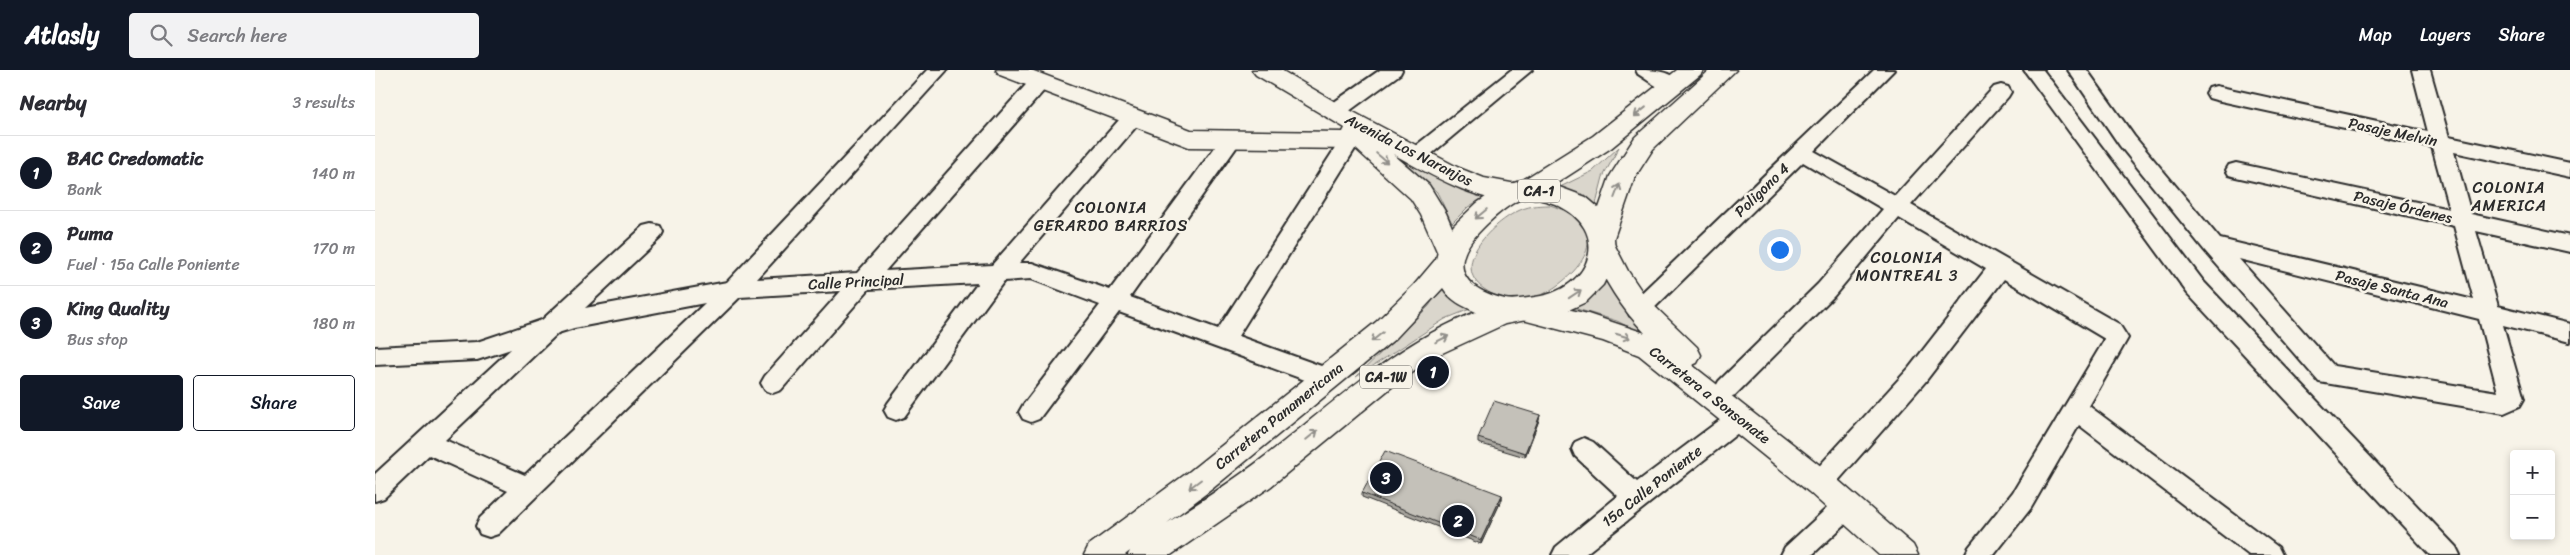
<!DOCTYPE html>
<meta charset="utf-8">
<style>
body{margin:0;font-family:Sriracha,sans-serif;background:#f2f2f3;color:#2b2b33}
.controls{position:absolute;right:15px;bottom:15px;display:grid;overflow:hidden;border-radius:5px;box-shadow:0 2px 8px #0003}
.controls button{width:45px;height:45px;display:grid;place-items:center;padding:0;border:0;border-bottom:1px solid #e1e1e2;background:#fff;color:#2b2b33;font:25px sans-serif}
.you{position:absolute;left:1404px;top:179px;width:18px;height:18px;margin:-12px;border:4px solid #fff;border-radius:50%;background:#1a73e8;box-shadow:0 0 0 8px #1a73e833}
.badge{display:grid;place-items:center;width:32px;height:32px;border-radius:50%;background:#111827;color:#fff;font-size:16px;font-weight:700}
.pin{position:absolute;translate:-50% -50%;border:2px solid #fff;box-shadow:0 1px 5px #0006}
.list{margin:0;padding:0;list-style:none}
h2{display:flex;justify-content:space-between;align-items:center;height:65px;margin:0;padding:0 20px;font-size:21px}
h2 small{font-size:16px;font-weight:400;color:#7c7c81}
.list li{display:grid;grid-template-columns:32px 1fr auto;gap:15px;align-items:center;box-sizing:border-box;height:75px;padding:0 20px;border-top:1px solid #e1e1e2}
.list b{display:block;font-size:19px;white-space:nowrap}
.list p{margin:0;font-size:16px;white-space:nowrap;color:#7c7c81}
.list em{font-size:16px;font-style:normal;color:#7c7c81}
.actions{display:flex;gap:10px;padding:15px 20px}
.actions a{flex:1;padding:11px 0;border:1px solid #111827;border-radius:5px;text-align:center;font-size:18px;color:#111827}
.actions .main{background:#111827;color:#fff}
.icon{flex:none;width:28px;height:28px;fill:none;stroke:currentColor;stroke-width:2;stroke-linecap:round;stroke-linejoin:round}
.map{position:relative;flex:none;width:2195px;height:485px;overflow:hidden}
header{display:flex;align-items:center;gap:30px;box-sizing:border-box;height:70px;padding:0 25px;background:#111827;color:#fff}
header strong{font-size:24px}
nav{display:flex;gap:28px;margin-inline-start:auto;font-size:18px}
.search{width:350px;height:45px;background:#f2f2f3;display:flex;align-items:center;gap:12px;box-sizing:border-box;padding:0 18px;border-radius:5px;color:#7c7c81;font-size:19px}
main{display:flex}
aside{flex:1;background:#fff}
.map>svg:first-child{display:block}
.green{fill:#dad6cc;stroke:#82807c}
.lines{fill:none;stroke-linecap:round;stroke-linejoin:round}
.street-casing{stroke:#2b2b2b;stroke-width:4}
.secondary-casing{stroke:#2b2b2b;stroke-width:3}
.primary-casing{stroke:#2b2b2b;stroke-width:3}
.highway-casing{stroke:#2b2b2b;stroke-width:3}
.street{fill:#f7f3e8;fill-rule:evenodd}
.secondary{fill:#f7f3e8;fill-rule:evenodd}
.primary{fill:#f7f3e8;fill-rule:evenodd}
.highway{fill:#f7f3e8;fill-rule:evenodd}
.wall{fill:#a9a69f;stroke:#2b2b2b}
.shaded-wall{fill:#898782;stroke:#2b2b2b}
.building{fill:#c4c1b9;stroke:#2b2b2b}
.oneway{stroke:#918f8a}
.labels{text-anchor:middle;stroke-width:5;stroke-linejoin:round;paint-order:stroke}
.shield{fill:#f7f3e8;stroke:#686764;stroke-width:1}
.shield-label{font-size:14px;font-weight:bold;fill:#2b2b2b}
.street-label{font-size:15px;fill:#2b2b2b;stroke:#f7f3e8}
.neighbourhood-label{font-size:16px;letter-spacing:1px;fill:#2b2b2b;stroke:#f7f3e8}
</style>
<header>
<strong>Atlasly</strong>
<div class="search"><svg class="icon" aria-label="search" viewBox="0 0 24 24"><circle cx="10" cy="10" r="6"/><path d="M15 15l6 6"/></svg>Search here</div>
<nav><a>Map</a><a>Layers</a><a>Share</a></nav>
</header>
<main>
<aside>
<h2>Nearby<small>3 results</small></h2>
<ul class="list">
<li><span class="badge">1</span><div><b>BAC Credomatic</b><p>Bank</p></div><em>140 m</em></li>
<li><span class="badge">2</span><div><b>Puma</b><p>Fuel · 15a Calle Poniente</p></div><em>170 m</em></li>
<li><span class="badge">3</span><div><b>King Quality</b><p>Bus stop</p></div><em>180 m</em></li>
</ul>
<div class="actions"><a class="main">Save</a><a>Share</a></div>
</aside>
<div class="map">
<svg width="2195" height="485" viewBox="0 0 2195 485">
<rect width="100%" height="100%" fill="#f7f3e8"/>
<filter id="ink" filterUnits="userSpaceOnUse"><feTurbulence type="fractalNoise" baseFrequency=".02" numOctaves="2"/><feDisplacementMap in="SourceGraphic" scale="10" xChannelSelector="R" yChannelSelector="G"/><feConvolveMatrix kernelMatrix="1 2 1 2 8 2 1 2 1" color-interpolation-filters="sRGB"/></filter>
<g filter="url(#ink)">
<g class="green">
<path d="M1244 77 1228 107 1220 138 1185 117 1218 101Z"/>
<path d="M1015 81 1074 114 1113 125 1093 137 1077 153 1062 122Z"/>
<path d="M1175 135C1186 139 1199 143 1207 154 1231 184 1179 224 1153 230 1139 233 1121 228 1109 219 1075 195 1116 155 1141 142 1152 136 1163 135 1175 135Z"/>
<path d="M1232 205 1311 293 1269 265 1242 251 1195 237Z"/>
<path d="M1067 215 1095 239 1070 249 981 307 1054 236Z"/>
</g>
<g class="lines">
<g class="street-casing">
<g id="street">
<path d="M552 0H572L382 209 482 203 658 7 665 6 672 7 675 12 672 17 510 201 617 195 751 42 758 40 765 42 768 47 765 52 644 193H657L735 220 849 65 856 63 863 65 866 70 863 75 755 227 843 259 968 66 975 64 982 66 985 71 863 266 960 301 964 308 960 315 952 318 744 242 664 349 656 352 648 349 644 342 648 335 725 235 656 209 629 211 529 347 521 350 513 347 509 340 513 333 603 213 494 219 406 320 398 323 390 320 386 313 390 306 466 221 365 227 123 464 114 467 105 464 101 456 105 448 133 421 54 385 9 428 0 431V404L136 279 102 290 0 295V277L102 272 167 250 269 156 277 154 285 156 288 162 285 168 210 238 352 212ZM330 233 150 405 70 370 183 263 199 258Z"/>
<path d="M1005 0H1027L1025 4 966 47 959 49 952 47 949 42 952 37Z"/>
<path d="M1136 0H1157L1048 91 1041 93 1034 91 1031 86 1034 81Z"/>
<path d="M1261 0C1277 0 1298 0 1308 16L1305 21C1290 25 1276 12 1263 4Z"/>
<path d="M1499 0H1519L1439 81 1520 126 1619 17 1626 15 1633 17 1636 22 1633 27 1536 135 1744 254 1753 268 1714 336 1903 477 1907 485H1874L1704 355 1656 438 1619 485H1590L1594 477 1638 422 1730 269 1629 209 1550 312 1454 421 1445 424 1436 421 1433 413 1436 405 1534 298 1611 199 1524 148 1459 226 1360 325 1352 328 1344 325 1340 318 1344 311 1443 214 1508 139 1428 92 1271 246 1263 249 1255 246 1252 240 1255 234Z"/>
<path d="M1649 0H1668L1829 212 2081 477 2085 485H2055L1813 224Z"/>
<path d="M1693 0H1712L1759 66 1845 169 2099 230 2079 156 1861 107 1854 105 1851 100 1854 95 1861 93 2074 139 2057 77 1841 30 1834 28 1831 23 1834 18 1841 16 2053 62 2037 0H2055L2074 67 2195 93V107L2079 82 2096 144 2195 166V182L2101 161 2123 236 2195 254V272L2128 255 2149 329 2145 336 2129 343 1944 312 1830 181 1745 76ZM1864 189 2104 249 2123 322 1959 296Z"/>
<path d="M1365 338 1373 341 1377 348 1373 355 1209 485H1177L1181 477 1243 426 1200 386 1197 379 1200 372 1209 368 1218 372 1262 412 1357 341Z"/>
<path d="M1472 425 1481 428 1485 436 1481 444 1437 485H1406L1410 477 1463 428Z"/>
</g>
</g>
<g class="secondary-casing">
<path id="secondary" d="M621 0H656L816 60 968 62 970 58 881 5 877 0H906L967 36 1084 98 1109 108 1147 115 1151 122 1147 129C1112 139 1049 101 1018 84L1054 115 1071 143 1087 181 1083 188 1074 191 1065 188 1046 145 1036 129 981 79 814 77 625 5Z"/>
</g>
<g class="primary-casing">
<path id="primary" d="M1228 167 1237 170 1253 201 1272 229 1322 277 1326 285 1322 293 1317 295 1456 404 1538 475 1543 485H1504L1434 422 1264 285 1228 271 1140 248 1136 240 1140 232 1150 229 1213 244 1270 263C1246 238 1228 209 1215 177L1219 170Z"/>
</g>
<g class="highway-casing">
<path id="highway" d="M1302 0H1329L1325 5 1236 78 1179 115 1211 127 1224 138 1235 106 1260 67 1335 0H1361L1278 79 1260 107 1239 168 1240 185 1237 196 1228 215 1211 232 1185 244 1130 254 1063 285 1018 316 895 417 796 485H753L755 481 750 485H709L714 475 815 401 1001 252 1039 215 1061 189 1064 178 1079 155 1102 133 1124 118 1148 110 1218 66ZM1146 129C1158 127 1169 130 1180 134 1238 159 1217 220 1160 227 1150 228 1140 231 1130 229 1085 218 1073 193 1107 159 1119 147 1131 136 1146 129ZM1068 218C1076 231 1088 236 1101 242 1019 274 958 334 889 387 858 411 825 432 792 453L837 419 1021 268Z"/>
</g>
<use href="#street" class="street"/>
<use href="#secondary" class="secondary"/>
<use href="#primary" class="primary"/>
<use href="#highway" class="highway"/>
</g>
<g class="wall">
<path d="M1165 345 1164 350 1150 387 1103 373V368Z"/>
<path d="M987 423 1127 425V429L1106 474 987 427Z"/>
</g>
<g class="shaded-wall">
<path d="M1165 345 1164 350 1150 387V383Z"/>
<path d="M1127 425V429L1106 474V470Z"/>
</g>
<g class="building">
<path d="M1119 331 1165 345 1150 383 1103 368Z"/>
<path d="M1010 381 1127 425 1106 470 987 423Z"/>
</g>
<defs><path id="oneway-shaft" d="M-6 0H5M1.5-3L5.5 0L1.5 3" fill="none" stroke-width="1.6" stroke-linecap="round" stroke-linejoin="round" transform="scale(1.25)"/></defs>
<g class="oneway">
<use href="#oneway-shaft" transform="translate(1265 42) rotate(142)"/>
<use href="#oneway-shaft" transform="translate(1007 88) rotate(40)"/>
<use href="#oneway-shaft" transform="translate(1242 121) rotate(-69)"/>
<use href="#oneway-shaft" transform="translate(1106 144) rotate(140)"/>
<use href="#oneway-shaft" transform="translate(1200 224) rotate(-34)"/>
<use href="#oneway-shaft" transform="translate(1248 266) rotate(17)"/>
<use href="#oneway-shaft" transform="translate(1002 267) rotate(141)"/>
<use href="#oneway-shaft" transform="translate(1067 269) rotate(-26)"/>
<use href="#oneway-shaft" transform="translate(937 365) rotate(-39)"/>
<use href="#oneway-shaft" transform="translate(820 414) rotate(143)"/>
</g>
</g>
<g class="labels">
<g class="shield">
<rect x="1143" y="109.5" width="42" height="23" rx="4"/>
<rect x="985" y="295.5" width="52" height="23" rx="4"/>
</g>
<g class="shield-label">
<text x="1164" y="126">CA-1</text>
<text x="1011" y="312">CA-1W</text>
</g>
<g class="street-label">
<text transform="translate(2018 62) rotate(12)" y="5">Pasaje Melvin</text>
<text transform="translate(1034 80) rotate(27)" y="5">Avenida Los Naranjos</text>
<text transform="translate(1387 120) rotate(-44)" y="5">Poligono 4</text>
<text transform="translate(2028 137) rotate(13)" y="5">Pasaje Órdenes</text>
<text transform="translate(481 212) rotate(-3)" y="5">Calle Principal</text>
<text transform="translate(2017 219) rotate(14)" y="5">Pasaje Santa Ana</text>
<text transform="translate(1335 325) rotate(38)" y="5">Carretera a Sonsonate</text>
<text transform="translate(904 346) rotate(-39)" y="5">Carretera Panamericana</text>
<text transform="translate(1277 416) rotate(-38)" y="5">15a Calle Poniente</text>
</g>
<g class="neighbourhood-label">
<text x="2134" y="123">COLONIA<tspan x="2134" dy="18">AMERICA</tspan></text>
<text x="736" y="143">COLONIA<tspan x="736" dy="18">GERARDO BARRIOS</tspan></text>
<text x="1532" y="193">COLONIA<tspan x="1532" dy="18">MONTREAL 3</tspan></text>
</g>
</g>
</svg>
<div class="controls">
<button>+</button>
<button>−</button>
</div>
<div class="you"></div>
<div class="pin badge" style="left:1058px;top:302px">1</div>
<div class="pin badge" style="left:1083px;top:451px">2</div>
<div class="pin badge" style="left:1011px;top:408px">3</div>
</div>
</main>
